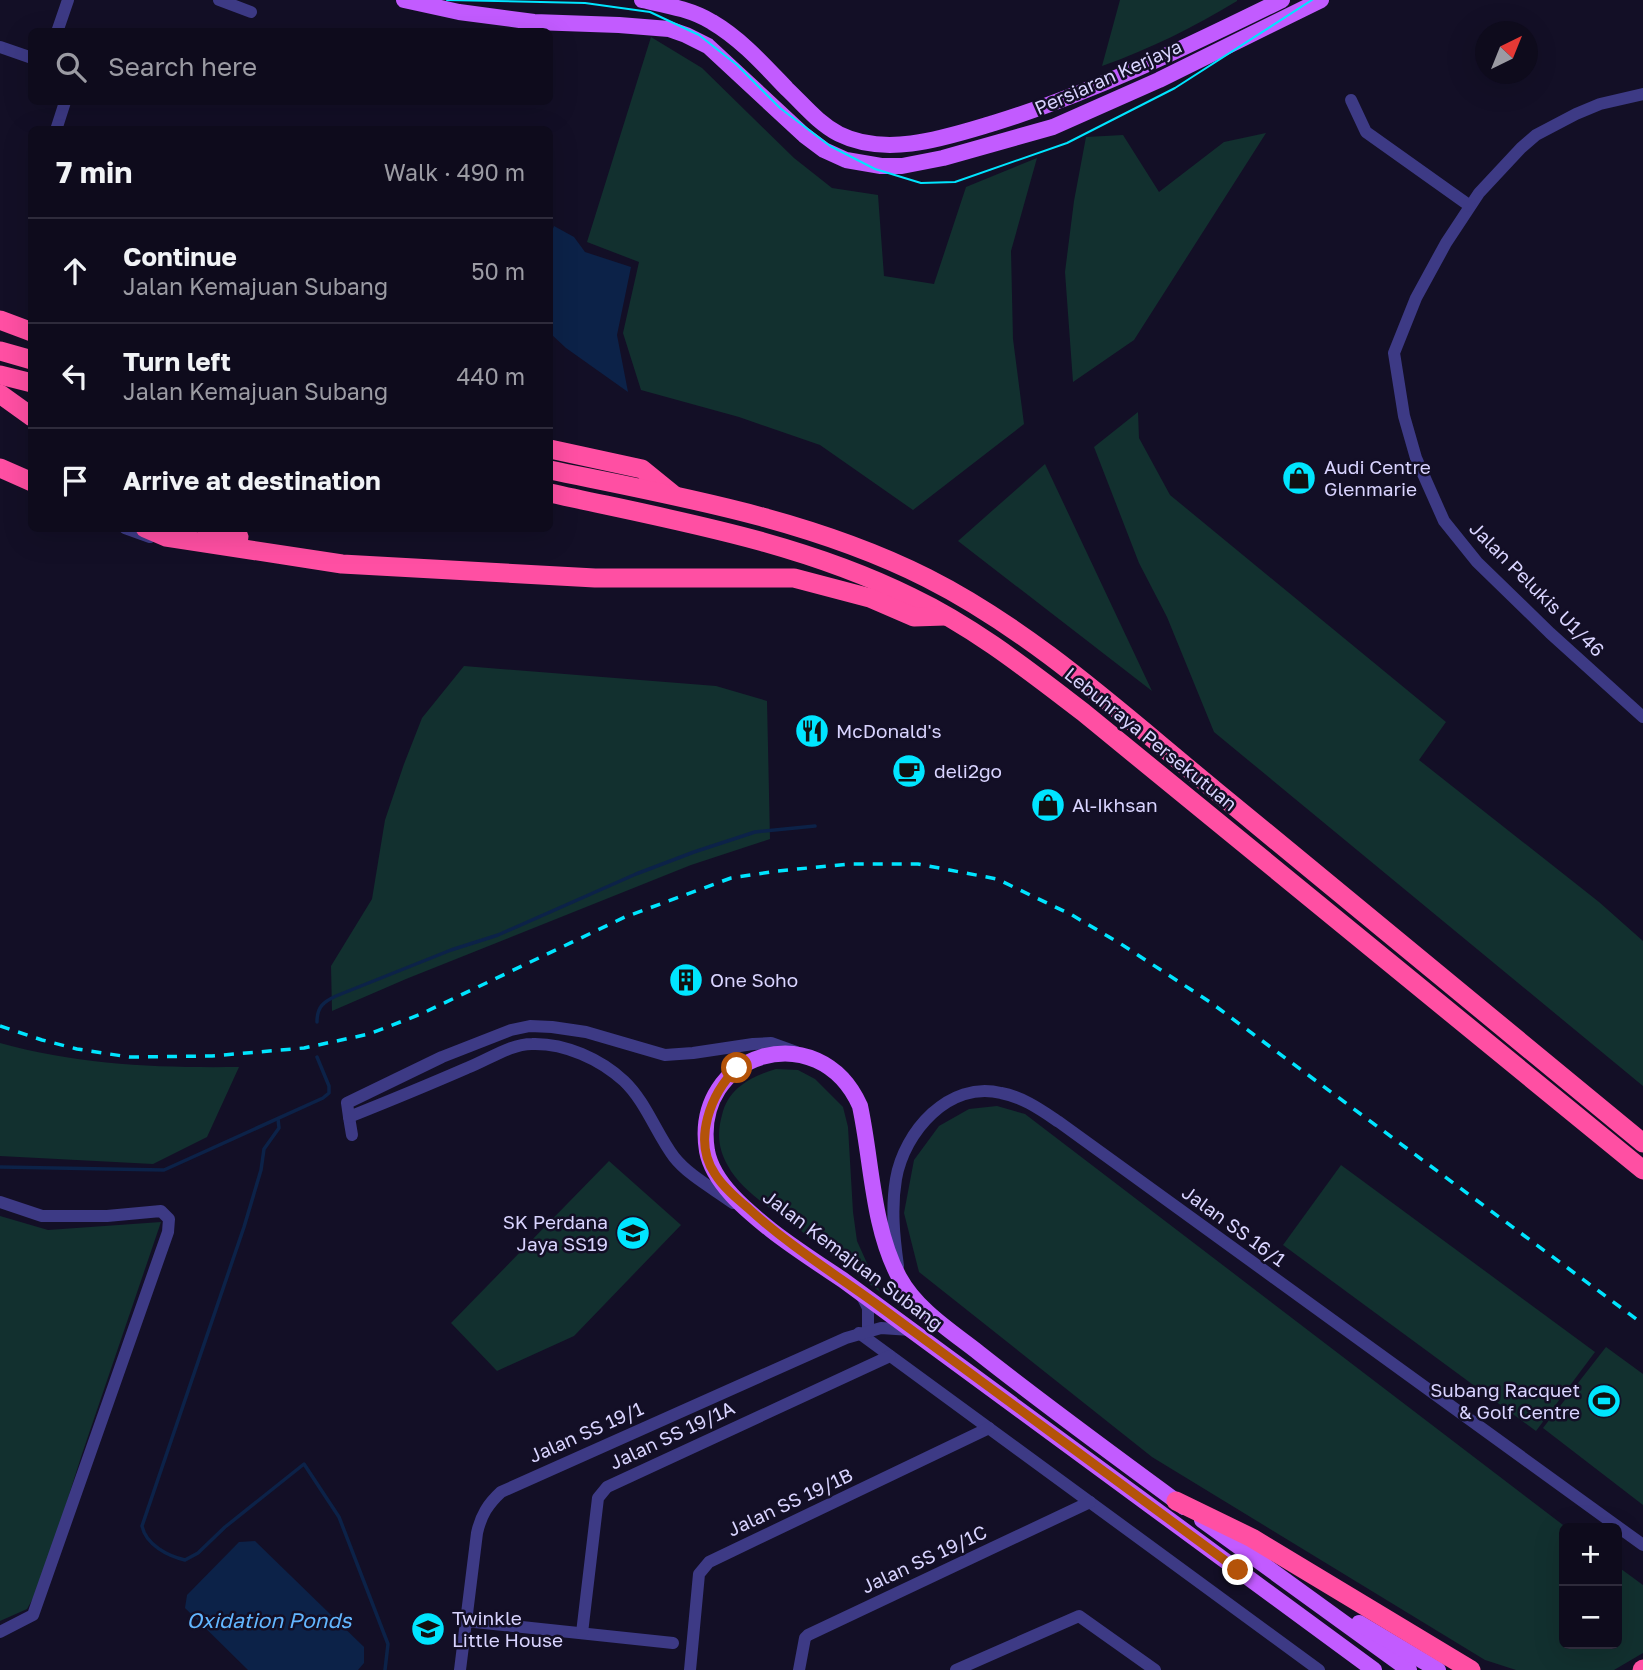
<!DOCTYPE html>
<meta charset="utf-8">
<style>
body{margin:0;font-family:"Golos Text",sans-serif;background:#1c1929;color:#f1f3f6}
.controls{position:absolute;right:21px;bottom:21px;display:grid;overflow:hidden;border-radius:10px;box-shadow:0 7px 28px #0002}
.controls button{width:63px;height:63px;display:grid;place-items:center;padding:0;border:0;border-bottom:2px solid #2e2b3b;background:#0e0b1c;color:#f1f3f6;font:35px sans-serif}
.compass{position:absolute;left:1475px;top:21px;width:63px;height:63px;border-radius:50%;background:#0e0b1c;box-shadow:0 7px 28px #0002;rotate:43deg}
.stop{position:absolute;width:21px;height:21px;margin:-16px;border:5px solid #b45309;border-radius:50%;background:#fff}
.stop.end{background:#b45309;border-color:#fff;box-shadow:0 2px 7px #0008}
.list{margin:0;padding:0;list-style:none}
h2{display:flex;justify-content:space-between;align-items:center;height:91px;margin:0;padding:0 28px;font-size:30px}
h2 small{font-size:23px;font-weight:400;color:#9b9ba3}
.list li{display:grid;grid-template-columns:46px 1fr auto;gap:21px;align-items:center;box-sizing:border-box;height:105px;padding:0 28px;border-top:2px solid #2e2b3b}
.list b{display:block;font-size:26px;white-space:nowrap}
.list p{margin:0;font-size:23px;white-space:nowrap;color:#9b9ba3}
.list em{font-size:23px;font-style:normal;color:#9b9ba3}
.icon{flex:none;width:38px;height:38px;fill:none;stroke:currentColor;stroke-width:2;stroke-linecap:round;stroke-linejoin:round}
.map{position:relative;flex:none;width:1643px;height:1670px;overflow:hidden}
.search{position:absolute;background:#0e0b1c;box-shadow:0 7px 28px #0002;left:28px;top:28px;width:525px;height:77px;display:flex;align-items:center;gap:18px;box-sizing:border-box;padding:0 24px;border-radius:10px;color:#9b9ba3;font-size:26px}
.panel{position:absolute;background:#0e0b1c;box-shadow:0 7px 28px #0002;left:28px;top:126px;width:525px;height:406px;border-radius:10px}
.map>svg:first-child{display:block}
.green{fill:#12302f}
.water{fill:#0c2248}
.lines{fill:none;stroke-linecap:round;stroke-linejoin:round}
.stream{stroke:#0c2248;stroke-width:3.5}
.minor{stroke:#3d3a85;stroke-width:12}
.major{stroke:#c25bff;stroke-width:16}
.highway{stroke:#ff4fa3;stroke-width:19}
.tram{stroke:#00e5ff;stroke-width:2}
.rail{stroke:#00e5ff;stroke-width:3.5;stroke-dasharray:10 9;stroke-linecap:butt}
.route{stroke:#b45309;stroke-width:9}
.labels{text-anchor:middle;stroke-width:5;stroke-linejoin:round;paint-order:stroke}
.street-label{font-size:19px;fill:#d9d4ff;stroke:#130f26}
.poi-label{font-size:19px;fill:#d9d4ff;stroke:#130f26;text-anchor:start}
.water-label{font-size:21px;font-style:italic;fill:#62b6ff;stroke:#130f26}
</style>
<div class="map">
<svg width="1643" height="1670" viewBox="0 0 1643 1670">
<rect width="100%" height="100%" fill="#130f26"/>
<g class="green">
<path d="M1120 0H1237V1C1194 27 1150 49 1102 66Z"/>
<path d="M651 37 702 68 794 158 832 188 878 195 884 276 934 284 966 187 1037 158 1011 251 1013 339 1024 424 913 510 820 445 739 417 641 390 623 333 639 262 587 242Z"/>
<path d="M1266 133 1134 340 1073 382 1065 272 1074 201 1086 137 1123 135 1159 192 1224 142Z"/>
<path d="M1138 412 1139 438 1170 495 1446 722 1419 760 1599 902 1643 941V1086L1214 732 1167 617 1139 563 1094 447Z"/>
<path d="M1045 464 1152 691 958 541Z"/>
<path d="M464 666 716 686 767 701 770 839 691 865 406 979 332 1011 331 966 372 899 385 820 404 764 422 718Z"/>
<path d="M0 1043C79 1065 158 1068 239 1067L207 1137 153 1164 0 1156Z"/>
<path d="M776 1069 798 1070 815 1079 843 1107 848 1127 853 1212 857 1241 880 1292C850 1269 820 1246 791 1223 769 1207 741 1190 728 1166 718 1149 717 1133 722 1115 728 1088 752 1076 776 1069Z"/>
<path d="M997 1106 1025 1114 1567 1528H1564V1644H1617V1566L1643 1585V1653L1614 1670H1516L1485 1660 1152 1457 919 1272 904 1213 914 1160 939 1126 969 1109Z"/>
<path d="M609 1161 681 1225 574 1336 497 1371 451 1323Z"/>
<path d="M1341 1165 1595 1352 1536 1431 1283 1245Z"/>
<path d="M0 1216 48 1230 161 1222 82 1454 40 1586 27 1609 0 1621Z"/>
<path d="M1606 1347 1643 1374V1505L1543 1428Z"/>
</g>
<g class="water">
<path d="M554 226 574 237 585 252 631 267 617 335 628 392 566 348 550 333V237Z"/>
<path d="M255 1541 364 1647V1663L358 1670H248L185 1608 187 1595 239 1542Z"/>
</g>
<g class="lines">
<g class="stream">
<path d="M317 1022C317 1007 323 1002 336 996L451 950 498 935 636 874 694 852 755 832 815 826"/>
<path d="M278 1119 279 1128 264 1149 261 1170 244 1227 142 1526C146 1545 168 1556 185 1560L198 1553 225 1527 304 1464 339 1517 388 1644 385 1670"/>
<path d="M0 1167 164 1170 323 1098 329 1093V1086L317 1057"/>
</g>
<g class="minor">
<path d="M219 0 251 12"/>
<path d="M57 32 68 0"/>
<path d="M0 47 32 58"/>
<path d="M1643 94 1600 104 1576 114 1536 135 1521 148 1479 193 1446 243 1416 298 1394 353 1404 416 1416 458 1444 521 1477 562 1550 633 1643 717"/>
<path d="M1351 100 1366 132 1470 206"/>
<path d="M56 130 65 102"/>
<path d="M125 528 150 537"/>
<path d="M349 1117 352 1135"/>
<path d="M0 1202 42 1216H107L161 1211 169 1219 168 1232 33 1615 0 1632"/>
<path d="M733 1203C714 1189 688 1175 674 1157 656 1133 646 1102 624 1081 600 1059 565 1043 532 1044 510 1044 488 1060 467 1068 428 1085 389 1101 349 1117L347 1103 442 1057 511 1030 530 1026 552 1027 586 1032 665 1055 693 1053 753 1044 771 1043 796 1052"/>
<path d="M898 1266C894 1237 891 1208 896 1179 904 1132 949 1080 1001 1093 1023 1097 1041 1110 1059 1122L1643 1545"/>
<path d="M861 1294 868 1308V1331"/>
<path d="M859 1333 1319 1670"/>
<path d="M465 1621 673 1643"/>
<path d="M582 1633 598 1498 607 1487 890 1356"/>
<path d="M460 1670 477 1533C481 1515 488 1504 501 1492L846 1338 881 1328 911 1330"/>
<path d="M690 1670 699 1574 709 1562 989 1428"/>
<path d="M799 1670 805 1638 808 1635 1090 1502"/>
<path d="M956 1670 1079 1616 1155 1670"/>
</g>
<g class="major">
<path d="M404 0 459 12 534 22 619 25 669 29 686 35 708 46 804 135 824 150 846 160 881 166H902L943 158 1053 127 1159 80 1321 0"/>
<path d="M642 0C665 5 691 9 712 22 741 39 764 65 787 89 804 105 818 123 839 134 887 158 947 137 994 123 1095 92 1188 46 1282 0"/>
<path d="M1184 1507C1115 1456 1046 1406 979 1353 951 1331 917 1310 899 1277 872 1226 872 1162 860 1106 819 1014 691 1052 707 1151 713 1183 746 1210 771 1230 794 1248 819 1264 843 1280 876 1304 908 1328 941 1352 1085 1458 1230 1564 1374 1670"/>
<path d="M1202 1520 1409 1670"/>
<path d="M1359 1623 1438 1670"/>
</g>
<g class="highway">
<path d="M0 320 32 332"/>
<path d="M0 351 32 360"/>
<path d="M0 375 32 383"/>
<path d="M0 394 32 417"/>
<path d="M550 449 642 469 674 495"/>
<path d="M0 468 32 482"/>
<path d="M550 470C676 496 810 519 927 578 1034 632 1125 717 1217 792 1359 909 1501 1026 1643 1143"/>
<path d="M550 493C672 520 798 541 911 597 974 627 1028 670 1083 712L1643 1170"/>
<path d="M145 528 166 537 342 564 595 578H794L870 598 914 617 945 616"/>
<path d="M206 528 239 537"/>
<path d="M1176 1501 1252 1538 1471 1670"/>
<path d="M1642 1670 1643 1669"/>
</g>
<path class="tram" d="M447 0 585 3 650 12 699 35 737 65 780 108 830 146 875 169 921 183 955 182 1067 143 1175 88 1312 0"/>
<path class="rail" d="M0 1026 42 1040 77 1049 129 1057 212 1056 304 1048 369 1034 421 1014 625 917 731 878 777 871 850 864H918L997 879 1072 915 1121 944 1210 1002 1643 1324"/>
</g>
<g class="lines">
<path class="route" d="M737 1068C711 1093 692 1140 715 1174 723 1187 736 1198 748 1208 788 1245 835 1274 879 1306 999 1394 1118 1482 1238 1570"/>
</g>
<defs>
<g id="shop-disc" transform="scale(1.75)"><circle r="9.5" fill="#00e5ff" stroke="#130f26"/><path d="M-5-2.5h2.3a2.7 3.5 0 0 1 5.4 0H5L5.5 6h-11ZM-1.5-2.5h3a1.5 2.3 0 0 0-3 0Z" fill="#111"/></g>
<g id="restaurant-disc" transform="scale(1.75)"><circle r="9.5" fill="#00e5ff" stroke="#130f26"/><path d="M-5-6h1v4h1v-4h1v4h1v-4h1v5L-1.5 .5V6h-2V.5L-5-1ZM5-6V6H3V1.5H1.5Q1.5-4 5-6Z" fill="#111"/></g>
<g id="cafe-disc" transform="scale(1.75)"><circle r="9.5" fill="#00e5ff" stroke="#130f26"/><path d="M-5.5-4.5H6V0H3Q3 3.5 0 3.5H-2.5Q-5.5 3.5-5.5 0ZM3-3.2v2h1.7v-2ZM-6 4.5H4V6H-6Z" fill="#111"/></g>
<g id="building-disc" transform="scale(1.75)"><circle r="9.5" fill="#00e5ff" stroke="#130f26"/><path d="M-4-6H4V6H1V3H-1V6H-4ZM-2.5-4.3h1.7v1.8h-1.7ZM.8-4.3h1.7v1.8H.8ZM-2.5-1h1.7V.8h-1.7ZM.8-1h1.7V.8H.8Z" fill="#111"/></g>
<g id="school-disc" transform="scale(1.75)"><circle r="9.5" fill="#00e5ff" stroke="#130f26"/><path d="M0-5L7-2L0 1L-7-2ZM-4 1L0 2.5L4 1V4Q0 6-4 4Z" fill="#111"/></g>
<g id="stadium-disc" transform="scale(1.75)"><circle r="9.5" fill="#00e5ff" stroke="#130f26"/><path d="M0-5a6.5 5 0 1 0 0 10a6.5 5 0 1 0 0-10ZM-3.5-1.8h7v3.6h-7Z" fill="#111"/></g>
</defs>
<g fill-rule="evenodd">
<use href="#shop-disc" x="1299" y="478"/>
<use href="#restaurant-disc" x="812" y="731"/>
<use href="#cafe-disc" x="909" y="771"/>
<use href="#shop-disc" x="1048" y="805"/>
<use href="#building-disc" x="686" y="980"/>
<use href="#school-disc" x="633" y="1233"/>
<use href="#stadium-disc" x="1604" y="1401"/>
<use href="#school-disc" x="428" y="1629"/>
</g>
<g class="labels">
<g class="street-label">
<text transform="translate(1108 77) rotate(-24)" y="7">Persiaran Kerjaya</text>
<text transform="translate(1537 589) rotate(45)" y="7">Jalan Pelukis U1/46</text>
<text transform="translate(1151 739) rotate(39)" y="7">Lebuhraya Persekutuan</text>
<text transform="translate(1234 1226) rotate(36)" y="7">Jalan SS 16/1</text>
<text transform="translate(853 1260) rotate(37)" y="7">Jalan Kemajuan Subang</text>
<text transform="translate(586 1432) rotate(-24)" y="7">Jalan SS 19/1</text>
<text transform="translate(672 1435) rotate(-25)" y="7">Jalan SS 19/1A</text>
<text transform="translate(790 1502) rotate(-25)" y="7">Jalan SS 19/1B</text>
<text transform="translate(924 1559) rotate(-25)" y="7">Jalan SS 19/1C</text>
</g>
<g class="poi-label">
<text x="1324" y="474">Audi Centre<tspan x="1324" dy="22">Glenmarie</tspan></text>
<text x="836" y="738">McDonald's</text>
<text x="934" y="778">deli2go</text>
<text x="1072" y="812">Al-Ikhsan</text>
<text x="710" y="987">One Soho</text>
<text x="608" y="1229" text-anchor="end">SK Perdana<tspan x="608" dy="22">Jaya SS19</tspan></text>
<text x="1580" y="1397" text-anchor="end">Subang Racquet<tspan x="1580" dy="22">&amp; Golf Centre</tspan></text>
<text x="452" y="1625">Twinkle<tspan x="452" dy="22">Little House</tspan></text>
</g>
<g class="water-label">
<text x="269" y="1628">Oxidation Ponds</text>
</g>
</g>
</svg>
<div class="controls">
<button>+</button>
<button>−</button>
</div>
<svg class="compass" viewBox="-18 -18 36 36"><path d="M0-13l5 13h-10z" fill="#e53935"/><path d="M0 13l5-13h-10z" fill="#9b9ba3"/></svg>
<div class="stop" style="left:737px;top:1068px"></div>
<div class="stop end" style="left:1238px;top:1570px"></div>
<div class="search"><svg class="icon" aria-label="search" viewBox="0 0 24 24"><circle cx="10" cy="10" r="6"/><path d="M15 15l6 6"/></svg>Search here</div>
<section class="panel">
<h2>7 min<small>Walk · 490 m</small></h2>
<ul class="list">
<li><svg class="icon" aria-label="ahead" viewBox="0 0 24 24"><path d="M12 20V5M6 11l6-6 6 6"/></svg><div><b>Continue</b><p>Jalan Kemajuan Subang</p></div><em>50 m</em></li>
<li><svg class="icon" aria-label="left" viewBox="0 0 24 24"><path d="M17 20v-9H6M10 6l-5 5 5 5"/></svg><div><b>Turn left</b><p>Jalan Kemajuan Subang</p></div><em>440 m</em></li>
<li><svg class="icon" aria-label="arrive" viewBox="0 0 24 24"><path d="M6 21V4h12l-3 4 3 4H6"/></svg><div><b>Arrive at destination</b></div></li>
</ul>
</section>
</div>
